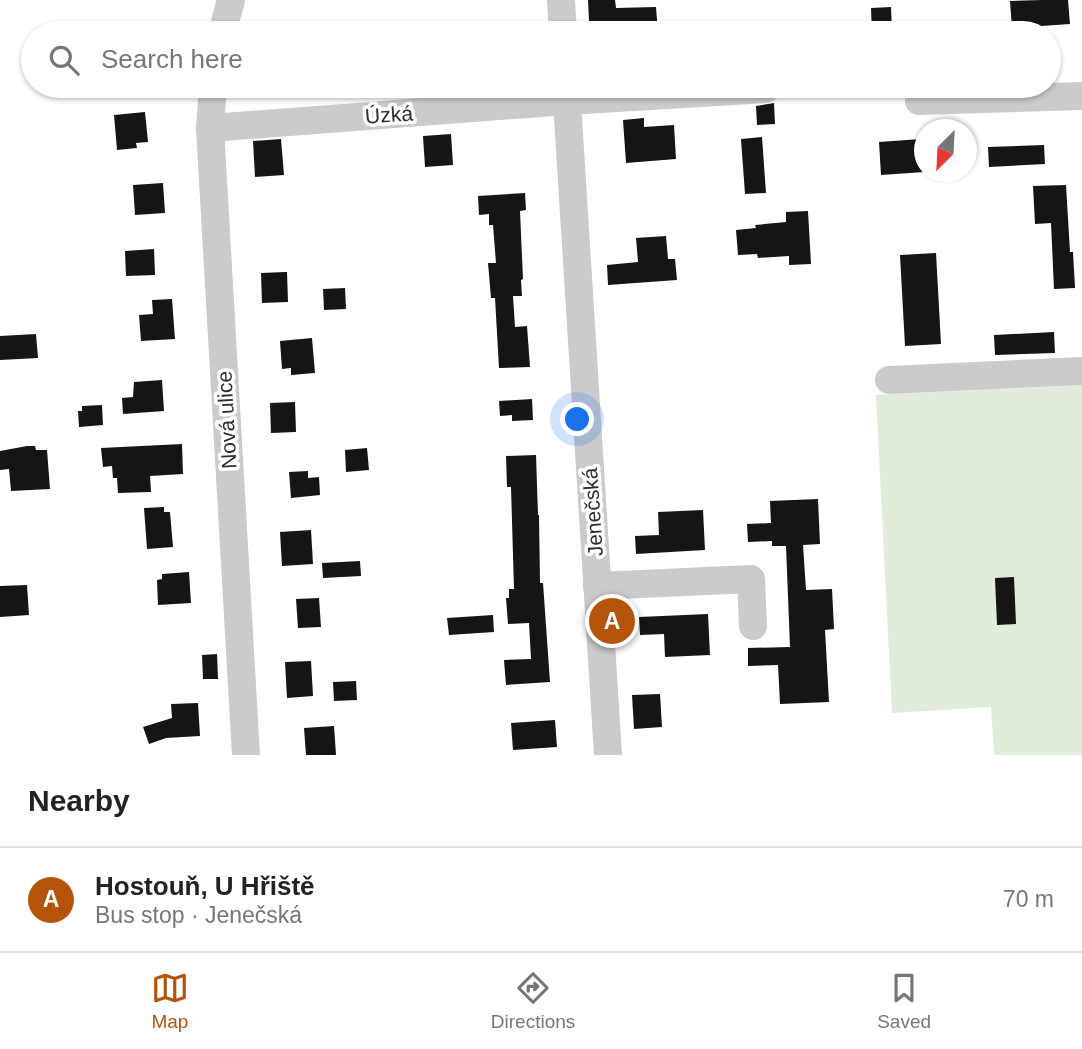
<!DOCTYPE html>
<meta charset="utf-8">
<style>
body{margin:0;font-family:Helvetica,sans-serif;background:#f2f2f2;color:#222}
.compass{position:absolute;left:914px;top:119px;width:63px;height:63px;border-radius:50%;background:#fff;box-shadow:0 2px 5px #0004;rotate:204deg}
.you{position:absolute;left:578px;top:420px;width:24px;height:24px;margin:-18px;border:5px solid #fff;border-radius:50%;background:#1a73e8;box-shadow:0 0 0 10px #1a73e833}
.badge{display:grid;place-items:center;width:46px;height:46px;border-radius:50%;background:#b45309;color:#fff;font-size:23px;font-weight:700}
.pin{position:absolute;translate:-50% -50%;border:4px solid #fff;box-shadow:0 2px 7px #0006}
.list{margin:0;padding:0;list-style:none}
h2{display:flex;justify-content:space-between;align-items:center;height:91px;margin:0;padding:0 28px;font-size:30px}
h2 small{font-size:23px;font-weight:400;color:#767676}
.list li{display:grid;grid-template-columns:46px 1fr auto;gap:21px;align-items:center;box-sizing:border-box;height:105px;padding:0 28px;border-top:2px solid #e0e0e0}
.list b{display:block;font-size:26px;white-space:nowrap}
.list p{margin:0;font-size:23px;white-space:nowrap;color:#767676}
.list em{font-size:23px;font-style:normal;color:#767676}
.icon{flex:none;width:38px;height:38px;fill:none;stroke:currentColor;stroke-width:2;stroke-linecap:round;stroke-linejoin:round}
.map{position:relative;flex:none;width:1082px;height:755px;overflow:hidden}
.search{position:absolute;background:#fff;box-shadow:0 2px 5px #0004;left:21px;right:21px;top:21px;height:77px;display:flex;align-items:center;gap:18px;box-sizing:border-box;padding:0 24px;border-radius:38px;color:#767676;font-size:26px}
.sheet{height:196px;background:#fff}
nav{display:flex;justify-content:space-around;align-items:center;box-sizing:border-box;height:98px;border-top:2px solid #e0e0e0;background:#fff;font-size:19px;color:#767676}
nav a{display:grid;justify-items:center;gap:4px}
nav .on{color:#b45309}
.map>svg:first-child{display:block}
.green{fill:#e2ecdb}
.building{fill:#151515}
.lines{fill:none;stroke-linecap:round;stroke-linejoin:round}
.minor{stroke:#cbcbcb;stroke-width:28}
.labels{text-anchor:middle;stroke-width:7;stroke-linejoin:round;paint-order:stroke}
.street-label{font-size:21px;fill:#2e2e2e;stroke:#fff}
</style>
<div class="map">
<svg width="1082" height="755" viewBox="0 0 1082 755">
<rect width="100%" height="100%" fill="#fff"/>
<path class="green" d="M1082 385V755H994L991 707 892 713 876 395Z"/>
<g class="building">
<path d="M588 0H615L616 8 656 7 658 33H607V21H589Z"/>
<path d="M1041 0H1068L1070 24 1012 28 1010 1Z"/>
<path d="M891 7 892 33H872L871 8Z"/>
<path d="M774 103 775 124 757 125 756 106Z"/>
<path d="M145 112 148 142 136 143 137 148 117 150 114 115Z"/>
<path d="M644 118V127L674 125 676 159 626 163 623 120Z"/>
<path d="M451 134 453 165 425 167 423 136Z"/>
<path d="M762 137 766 193 745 194 741 139Z"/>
<path d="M281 139 284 175 255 177 253 141Z"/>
<path d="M921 139 924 172 881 175 879 142Z"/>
<path d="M1044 145 1045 164 989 167 988 147Z"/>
<path d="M163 183 165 213 135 215 133 185Z"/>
<path d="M1066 185 1070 252H1073L1075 288 1054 289 1051 223 1035 224 1033 186Z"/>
<path d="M525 193 526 210 520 211 523 279 521 280 522 296H513L515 327 527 326 530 367 499 368 495 298H491L488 263H496L493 225H489V214L479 215 478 196Z"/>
<path d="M808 211 811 264 789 265V256L758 258 757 254 738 255 736 230 756 228 755 225 786 222V212Z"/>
<path d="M666 236 668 259H675L677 280 608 285 607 265 638 262 636 238Z"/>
<path d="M154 249 155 275 126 276 125 251Z"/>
<path d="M936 253 941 344 905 346 900 255Z"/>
<path d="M285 272H287L288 302 262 303 261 273Z"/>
<path d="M345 288 346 309 324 310 323 289Z"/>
<path d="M172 299 175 339 141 341 139 315 153 314 152 300Z"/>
<path d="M1054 332 1055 353 995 355 994 335Z"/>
<path d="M36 334 38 358 0 360V336Z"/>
<path d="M312 338 315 373 291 375V368L282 369 280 341Z"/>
<path d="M162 380 164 411 123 414 122 398 133 397 134 382Z"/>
<path d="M532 399 533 420 512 421V415L500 416 499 401Z"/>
<path d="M295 402 296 432 271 433 270 403Z"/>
<path d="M102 405 103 425 79 427 78 411H82V406Z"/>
<path d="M182 444 183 474 150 476 151 492 118 493 117 478H113L112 466 103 467 101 448Z"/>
<path d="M27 446H35L36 450H47L50 489 11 491 9 469 0 470V451Z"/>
<path d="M367 448 369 470 346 472 345 450Z"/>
<path d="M536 455 538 515H539L540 583H543L550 682 506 685 504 660 531 659 529 623 508 624 506 598H509V589H514L511 487H507L506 456Z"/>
<path d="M308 471V478L319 477 320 495 291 498 289 472Z"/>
<path d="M818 499 820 544 803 545 806 590 832 589 834 629 825 630 829 702 780 704 778 665 748 666V648L790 647 786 546H772V541L748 542 747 524 771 523 770 501Z"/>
<path d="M164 507V512H170L173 547 147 549 144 508Z"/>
<path d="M703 510 705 550 636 554 635 536 659 535 658 512Z"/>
<path d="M311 530 313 564 282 566 280 532Z"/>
<path d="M360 561 361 576 323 578 322 563Z"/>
<path d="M189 572 191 603 158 605 157 580 162 579V574Z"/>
<path d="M1014 577 1016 624 997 625 995 578Z"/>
<path d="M27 585 29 615 0 617V586Z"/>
<path d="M319 598 321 627 298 628 296 599Z"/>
<path d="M708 614 710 655 665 657 664 634 640 635 639 617Z"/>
<path d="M493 615 494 632 449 635 447 618Z"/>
<path d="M217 654 218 679H203L202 655Z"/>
<path d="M311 661 313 696 287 698 285 662Z"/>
<path d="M356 681 357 700 334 701 333 682Z"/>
<path d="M660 694 662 727 634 729 632 695Z"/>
<path d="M198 703 200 736 166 738 149 744 143 727 172 718 171 704Z"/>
<path d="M555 720 557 747 513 750 511 723Z"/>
<path d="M334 726 336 755H306L304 728Z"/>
</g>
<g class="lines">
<g class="minor">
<path d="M561 0 563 33"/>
<path d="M222 33 231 0"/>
<path d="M213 86 210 128 246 755"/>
<path d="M566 86 608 755"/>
<path d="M919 101 1082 96"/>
<path d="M210 128 567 101 766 89"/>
<path d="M889 380 1082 371"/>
<path d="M597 586 751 579 753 626"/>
</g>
</g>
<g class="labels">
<g class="street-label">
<text transform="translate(389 115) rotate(-4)" y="7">Úzká</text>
<text transform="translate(227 420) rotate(-93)" y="7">Nová ulice</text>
<text transform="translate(593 512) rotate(-94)" y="7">Jenečská</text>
</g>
</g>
</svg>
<svg class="compass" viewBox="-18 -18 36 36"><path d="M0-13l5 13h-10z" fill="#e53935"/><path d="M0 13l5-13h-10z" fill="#767676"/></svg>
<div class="you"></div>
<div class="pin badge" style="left:612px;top:621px">A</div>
<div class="search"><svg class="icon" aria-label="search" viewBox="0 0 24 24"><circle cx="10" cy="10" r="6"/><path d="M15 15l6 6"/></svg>Search here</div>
</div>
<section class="sheet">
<h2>Nearby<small></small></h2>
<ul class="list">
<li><span class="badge">A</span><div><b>Hostouň, U Hřiště</b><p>Bus stop · Jenečská</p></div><em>70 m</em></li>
</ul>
</section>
<nav>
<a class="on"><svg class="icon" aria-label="map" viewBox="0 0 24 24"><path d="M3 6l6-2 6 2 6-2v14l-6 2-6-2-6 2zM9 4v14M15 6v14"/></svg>Map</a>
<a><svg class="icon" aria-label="directions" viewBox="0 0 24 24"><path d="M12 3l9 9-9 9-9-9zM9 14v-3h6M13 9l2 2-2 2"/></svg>Directions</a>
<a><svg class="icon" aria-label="saved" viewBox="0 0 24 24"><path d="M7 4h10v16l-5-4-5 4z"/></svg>Saved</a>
</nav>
